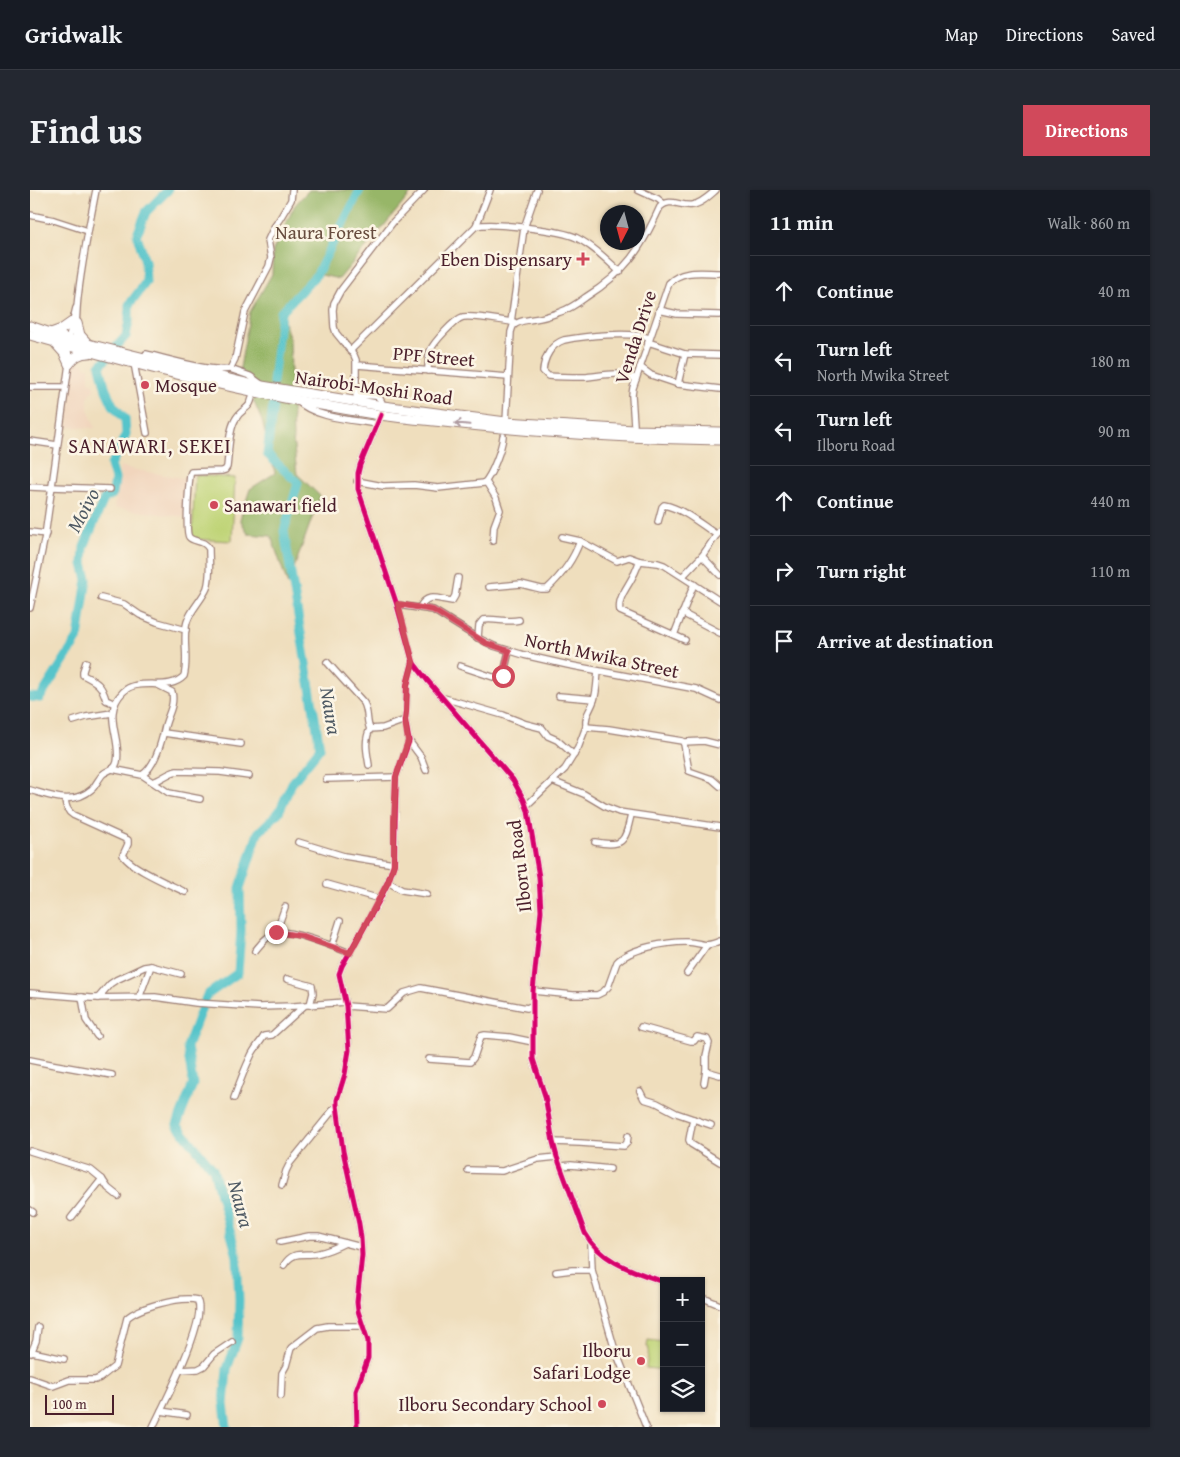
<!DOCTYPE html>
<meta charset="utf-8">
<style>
body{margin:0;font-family:"Gentium Book Plus",serif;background:#242831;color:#f1f3f6}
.controls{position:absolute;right:15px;bottom:15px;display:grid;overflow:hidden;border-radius:0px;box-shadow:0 1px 4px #0004}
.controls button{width:45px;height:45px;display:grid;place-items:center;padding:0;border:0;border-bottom:1px solid #363941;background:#171b24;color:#f1f3f6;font:25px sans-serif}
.compass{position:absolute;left:570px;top:15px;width:45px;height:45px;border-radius:50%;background:#171b24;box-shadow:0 1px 4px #0004;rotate:186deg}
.scale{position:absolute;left:15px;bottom:12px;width:69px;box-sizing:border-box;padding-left:5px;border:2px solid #4a1f2b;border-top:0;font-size:14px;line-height:18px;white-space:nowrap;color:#4a1f2b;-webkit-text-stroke:4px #fcf5e5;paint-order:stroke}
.stop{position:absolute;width:15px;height:15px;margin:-11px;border:4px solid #d1495b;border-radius:50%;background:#fff}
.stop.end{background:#d1495b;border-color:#fff;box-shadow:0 1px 5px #0008}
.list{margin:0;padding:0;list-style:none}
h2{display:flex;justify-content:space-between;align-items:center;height:65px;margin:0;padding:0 20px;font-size:21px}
h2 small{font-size:16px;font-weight:400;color:#9ea1a6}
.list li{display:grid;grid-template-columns:32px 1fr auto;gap:15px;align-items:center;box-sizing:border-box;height:70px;padding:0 20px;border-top:1px solid #363941}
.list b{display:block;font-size:19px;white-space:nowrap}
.list p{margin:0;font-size:16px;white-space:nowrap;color:#9ea1a6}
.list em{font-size:16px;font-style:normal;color:#9ea1a6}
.icon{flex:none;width:28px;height:28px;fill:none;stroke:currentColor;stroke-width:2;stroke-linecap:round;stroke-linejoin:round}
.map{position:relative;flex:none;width:690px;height:1237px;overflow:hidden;border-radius:0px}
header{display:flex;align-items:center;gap:30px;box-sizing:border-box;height:70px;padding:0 25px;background:#171b24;border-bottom:1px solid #363941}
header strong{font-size:24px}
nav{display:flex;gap:28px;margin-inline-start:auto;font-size:18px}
.intro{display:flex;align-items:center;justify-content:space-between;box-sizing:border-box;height:120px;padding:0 30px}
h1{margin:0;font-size:35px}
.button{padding:12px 22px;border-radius:0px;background:#d1495b;color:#fff;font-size:18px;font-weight:700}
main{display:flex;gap:30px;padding:0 30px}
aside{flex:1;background:#171b24;border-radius:0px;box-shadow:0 1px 4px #0004}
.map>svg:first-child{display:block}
.built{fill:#f1d5bd}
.green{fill:#bfd477;stroke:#847a51}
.forest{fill:#97b668;stroke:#706a4a}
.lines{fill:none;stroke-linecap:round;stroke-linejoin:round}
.river{stroke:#56c4ca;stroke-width:9}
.minor-casing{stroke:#9c7e74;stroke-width:8}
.highway-casing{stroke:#9c7e74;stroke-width:11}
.minor{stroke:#fff;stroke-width:5.5}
.highway{stroke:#fff;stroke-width:9}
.cycleway-casing{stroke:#fcf5e5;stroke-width:8}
.cycleway{stroke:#d6006c;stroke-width:5}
.oneway{stroke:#ae9aa0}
.route{stroke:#d1495b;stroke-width:6}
.poi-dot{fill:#d1495b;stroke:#fcf5e5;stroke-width:2}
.labels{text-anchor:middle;stroke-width:5;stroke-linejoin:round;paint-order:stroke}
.park-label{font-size:19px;fill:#674c3e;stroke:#fcf5e5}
.poi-label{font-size:19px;fill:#4a1f2b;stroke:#fcf5e5;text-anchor:end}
.street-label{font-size:19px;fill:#4a1f2b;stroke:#fcf5e5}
.neighbourhood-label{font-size:20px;letter-spacing:1px;fill:#4a1f2b;stroke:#fcf5e5}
.water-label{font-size:20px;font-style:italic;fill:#4e5963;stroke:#fcf5e5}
</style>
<header>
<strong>Gridwalk</strong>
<nav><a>Map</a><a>Directions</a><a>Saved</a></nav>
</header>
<div class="intro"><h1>Find us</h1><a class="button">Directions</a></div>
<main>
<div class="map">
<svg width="690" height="1237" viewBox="0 0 690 1237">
<rect width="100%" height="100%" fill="#fcf5e5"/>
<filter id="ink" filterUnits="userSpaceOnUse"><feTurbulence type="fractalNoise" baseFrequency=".02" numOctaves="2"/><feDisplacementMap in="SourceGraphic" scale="10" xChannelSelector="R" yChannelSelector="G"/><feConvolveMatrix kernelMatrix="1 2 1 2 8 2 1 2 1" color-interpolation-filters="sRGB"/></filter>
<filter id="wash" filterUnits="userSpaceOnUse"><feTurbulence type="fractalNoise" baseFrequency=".0096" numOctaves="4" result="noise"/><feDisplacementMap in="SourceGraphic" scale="20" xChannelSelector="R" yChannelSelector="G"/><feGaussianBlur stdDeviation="1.12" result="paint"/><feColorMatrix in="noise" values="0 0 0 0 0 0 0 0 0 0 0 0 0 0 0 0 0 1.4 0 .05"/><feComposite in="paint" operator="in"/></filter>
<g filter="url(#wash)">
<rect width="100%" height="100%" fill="#efdebd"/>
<g class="built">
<path d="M44 173H54V176L59 177V191L64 194V200L60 203 58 208V219L65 238 38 237Z"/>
<path d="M90 276 101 279 158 289 154 327 84 318 90 284 89 283Z"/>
</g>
<g class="green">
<path d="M165 285 205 288 202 351 162 349Z"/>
<path d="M618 1150 634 1152V1180L616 1178 619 1158 617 1157Z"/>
</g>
<path class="forest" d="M279 0H384L309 89 287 84 251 122 260 150 263 249 267 284 290 306 258 395 241 346 218 344 210 329 220 299 245 283 232 231 210 178 220 122 242 84 243 60 265 15Z"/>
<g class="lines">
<g class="river">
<path d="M85 158 96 146 99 131V115L116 92 115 71 107 45 116 22 138 0"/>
<path d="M243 192 251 122 287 84 330 0"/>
<path d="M0 507 10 508 48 448 57 389 53 374 54 357 74 309 83 304 85 289 81 275 96 244 95 229 83 215 76 200 70 176 76 169"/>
<path d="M175 810 177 805 208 783 211 740 210 698 228 643 249 622 262 593 290 558 254 341 268 293 237 264 243 215"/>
<path d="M172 817 157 857 163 894 147 935 183 979 207 1066 209 1110 208 1148 197 1179 194 1214 197 1237"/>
</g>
</g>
</g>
<g filter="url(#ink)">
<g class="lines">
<g class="minor-casing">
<g id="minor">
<path d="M608 0 628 9 634 14"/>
<path d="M0 25 24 30 58 41"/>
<path d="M446 36 460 0"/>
<path d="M629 120 647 124 690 125"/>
<path d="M481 132 494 38 507 0"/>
<path d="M618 152 655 164 690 165"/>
<path d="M44 153C47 138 46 123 48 107 52 71 59 36 66 0"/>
<path d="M320 161 446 36C462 32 531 40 547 48 563 56 577 70 590 82"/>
<path d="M116 164C138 169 180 182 200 179L205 169 215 122 239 76 241 68 238 50 244 37 249 30 261 10 262 0"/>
<path d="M104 173 117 243"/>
<path d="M327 175 478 187"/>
<path d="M610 177 621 185 648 194 690 199"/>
<path d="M200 179 220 186 231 194"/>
<path d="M398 181C398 175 398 167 400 161 403 153 425 129 433 127 444 125 472 131 484 132"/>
<path d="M606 189C591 180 571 186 554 187 542 187 530 187 518 186L513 181C514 168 521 154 534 150 554 146 601 141 619 148"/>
<path d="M648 194 655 164"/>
<path d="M0 197H35"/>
<path d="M267 210C283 228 324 230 347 234"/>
<path d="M353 216C349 199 338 209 326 205V170L324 165 306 143 304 137 303 120 304 113 311 100 363 32 394 0"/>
<path d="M351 225 330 275 328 283V299L367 415 383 472 397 490 483 590 494 610 498 621 509 687 511 721 503 801V869L515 906 523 952 527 967 555 1043C572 1073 604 1081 634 1092"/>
<path d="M476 232 481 142 483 136C489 130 495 131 504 129 513 128 522 125 530 122 540 119 548 113 556 107 596 82 611 59 630 17 640 7 651 17 662 15 671 14 679 6 686 0"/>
<path d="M604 235 602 205 603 198 639 93C652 79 672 83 690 83"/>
<path d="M0 251 27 255"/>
<path d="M327 291 353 296 384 295 408 298 454 293C462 285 472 258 473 246"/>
<path d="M456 292 466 308 470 320 464 336 463 351"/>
<path d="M0 297 22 298"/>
<path d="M22 297 80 299"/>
<path d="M628 332 632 317 634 315C654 319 670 334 687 345"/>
<path d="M0 342 16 344"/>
<path d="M532 347 550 351"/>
<path d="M672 366 690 385"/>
<path d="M610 371C607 376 606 382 603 386 598 397 587 408 590 421L655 450"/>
<path d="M653 386 672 366 690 340"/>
<path d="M459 397 491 394 511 399H517C532 385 543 371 550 351L587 371 599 367 610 371 628 373 634 375 690 411"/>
<path d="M71 408 94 414 110 425 127 432 156 440"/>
<path d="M367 415 403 420 448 448 464 456 494 465 538 475 666 499 690 510"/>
<path d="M390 417C398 402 409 410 422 411L425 406 428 388"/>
<path d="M0 418 15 346 39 174V168L37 155 46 118"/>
<path d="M652 423 690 443"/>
<path d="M644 445 664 394"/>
<path d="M448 448 449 435 453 430C465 428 477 433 489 430"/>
<path d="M56 472 53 481V485C67 492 72 495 76 510L85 514"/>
<path d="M297 472 334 513C339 523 336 531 340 539L353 538 375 530"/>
<path d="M430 476 463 487H470L474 483 479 461"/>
<path d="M529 506 564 509"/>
<path d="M414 508 473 525 496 534 512 538 518 546 527 550 544 565"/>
<path d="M43 531 56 527 82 523"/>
<path d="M556 537C555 523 560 522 564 510 567 501 567 490 568 481"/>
<path d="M134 543 211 554"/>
<path d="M379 551 391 567 396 580"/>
<path d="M654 552 674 551 690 555"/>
<path d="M339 575C337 562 334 551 340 539"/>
<path d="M82 579 112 585C125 577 132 550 135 536 138 524 145 515 142 502L128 495"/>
<path d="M112 585 139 603 170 609"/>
<path d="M296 589 366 587"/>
<path d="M522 591 554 604 576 617 589 622 690 637"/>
<path d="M123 592C132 589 138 583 147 581L190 582 219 586"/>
<path d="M0 600C21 606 43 616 62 599 66 595 69 588 73 584 79 579 85 580 87 572 92 548 71 524 93 502 108 486 138 503 154 486 159 468 152 449 157 432 161 419 172 410 177 398 181 386 179 371 179 359 174 349 164 353 159 347 155 342 159 294 160 285L161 282 192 281 195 280 197 277C199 262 198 243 205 230 213 215 221 223 223 201"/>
<path d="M35 610C36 616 37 621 43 625L98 650V654L93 665C100 678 141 695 155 702"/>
<path d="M496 616 535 579 548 558 556 537 579 539 652 551 654 554 659 581 682 589 690 596"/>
<path d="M268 652 314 666 364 674"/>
<path d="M565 652C595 658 595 650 601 625"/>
<path d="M358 692 372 700 397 704"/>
<path d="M297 694 350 709"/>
<path d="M246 742 255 717"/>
<path d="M302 756 310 731"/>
<path d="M225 761C230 755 236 746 245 743 258 738 305 757 320 763"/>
<path d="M657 783 677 755"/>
<path d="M257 789 282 796 283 803 280 815"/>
<path d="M503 801 543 805H567L573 802 578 797 587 772C601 758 637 752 656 752 673 752 672 759 690 751"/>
<path d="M0 803 61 808 125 807 166 813 229 817 264 816 315 812"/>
<path d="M52 807 56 830 67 846"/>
<path d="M68 808 80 794 86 790 114 777 121 776 151 784"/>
<path d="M109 808 121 776"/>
<path d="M316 816 357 819 374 803 391 798 497 818 503 815"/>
<path d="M611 837 661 851H664L667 847 677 849 679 853 676 866V881L674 893"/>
<path d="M399 869 440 872 444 867 451 846 455 845 479 847 503 852"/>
<path d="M0 870 20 874 82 885"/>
<path d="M676 881 690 885"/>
<path d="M610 901 614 909 627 913 646 923 681 935"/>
<path d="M204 908C209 894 214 880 221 866 224 859 230 853 234 846L242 845 274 816"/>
<path d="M663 929 659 950 661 954 690 972"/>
<path d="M523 952 550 953 594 956 597 953 598 946"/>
<path d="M0 961 61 980 72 989 78 998 88 1006"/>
<path d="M532 976 541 975 580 979"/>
<path d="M438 980 472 981 508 969 527 967"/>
<path d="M252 995 256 981 260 973 307 915"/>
<path d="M0 1020 3 1022"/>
<path d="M41 1028 72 989"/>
<path d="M250 1052 279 1046H288L331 1057"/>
<path d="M561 1054 562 1080 584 1157 616 1237"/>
<path d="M254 1075C264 1059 274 1067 289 1063 298 1061 307 1057 315 1053"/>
<path d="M526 1082 542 1080H562"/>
<path d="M671 1107 690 1115"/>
<path d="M2 1162 34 1169"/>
<path d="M1 1163 6 1151 8 1137"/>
<path d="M151 1180 168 1179 174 1176 184 1164 202 1152"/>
<path d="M0 1188 23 1196 39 1190H65L70 1188 85 1176 97 1128C109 1117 151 1106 167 1110 179 1128 133 1216 123 1237"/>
<path d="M251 1206 252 1183 256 1176 261 1158 287 1138 298 1136H332"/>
<path d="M131 1221 157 1225"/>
<path d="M327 1237 326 1201 338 1168V1151L328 1121 327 1112 332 1065 331 1048 329 1034 313 961 307 915V910L315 884 319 860 316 816 309 784 312 776 350 709 358 692 364 674 366 587 379 551 375 530 376 522 377 495 383 472"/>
</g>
</g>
<g class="highway-casing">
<g id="highway">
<path d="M47 133 50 145 58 154"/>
<path d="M0 136 38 149 220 194 353 216 476 232 604 240 690 242"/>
<path d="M21 143 32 139 42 132"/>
<path d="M0 145C115 178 232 207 350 225 372 228 393 230 414 232 506 243 598 248 690 250"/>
<path d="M26 154 34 163 39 174"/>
<path d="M39 174C45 167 49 163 59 163"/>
</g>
</g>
<use href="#minor" class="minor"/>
<use href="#highway" class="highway"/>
<g class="cycleway-casing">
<g id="cycleway">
<path d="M351 225 330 275 328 283V299L367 415 383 472 397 490 483 590 494 610 498 621 509 687 511 721 503 801V869L515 906 523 952 527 967 555 1043C572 1073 604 1081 634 1092"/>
<path d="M327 1237 326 1201 338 1168V1151L328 1121 327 1112 332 1065 331 1048 329 1034 313 961 307 915V910L315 884 319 860 316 816 309 784 312 776 350 709 358 692 364 674 366 587 379 551 375 530 376 522 377 495 383 472"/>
</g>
</g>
<use href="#cycleway" class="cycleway"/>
</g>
<defs><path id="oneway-shaft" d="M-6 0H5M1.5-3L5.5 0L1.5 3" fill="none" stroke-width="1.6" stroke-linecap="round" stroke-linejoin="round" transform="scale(1.25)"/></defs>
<use class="oneway" href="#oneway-shaft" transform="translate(432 234) rotate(-174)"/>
</g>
<g class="lines" filter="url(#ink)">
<path class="route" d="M246 742 271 746 320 763 358 692 364 674V631L366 587 378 551 375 530 376 522 377 495 383 472 368 414 403 420 456 453 479 461 473 486"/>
</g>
<g class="poi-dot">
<path d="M550.5 61.5h5v5h5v5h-5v5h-5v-5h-5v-5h5z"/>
<circle cx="115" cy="195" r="5"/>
<circle cx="184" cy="315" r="5"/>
<circle cx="611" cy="1171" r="5"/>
<circle cx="572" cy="1214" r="5"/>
</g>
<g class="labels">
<g class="park-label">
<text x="296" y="49">Naura Forest</text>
</g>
<g class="poi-label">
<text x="542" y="76">Eben Dispensary</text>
<text x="125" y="202" text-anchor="start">Mosque</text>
<text x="194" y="322" text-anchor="start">Sanawari field</text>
<text x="601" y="1167">Ilboru<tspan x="601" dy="22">Safari Lodge</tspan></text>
<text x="562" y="1221">Ilboru Secondary School</text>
</g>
<g class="street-label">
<text transform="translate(605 147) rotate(-72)" y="7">Venda Drive</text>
<text transform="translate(404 166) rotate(5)" y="7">PPF Street</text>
<text transform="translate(344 197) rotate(8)" y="7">Nairobi-Moshi Road</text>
<text transform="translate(572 465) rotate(12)" y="7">North Mwika Street</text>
<text transform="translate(489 676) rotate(-97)" y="7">Ilboru Road</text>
</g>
<g class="neighbourhood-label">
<text x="120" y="263">SANAWARI, SEKEI</text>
</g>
<g class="water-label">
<text transform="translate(53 320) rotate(-62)" y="7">Moivo</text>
<text transform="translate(301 521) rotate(81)" y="7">Naura</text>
<text transform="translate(211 1014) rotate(75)" y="7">Naura</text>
</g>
</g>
</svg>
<div class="controls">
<button>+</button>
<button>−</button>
<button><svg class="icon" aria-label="layers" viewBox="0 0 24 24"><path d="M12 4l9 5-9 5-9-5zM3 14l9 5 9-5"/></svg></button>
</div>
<svg class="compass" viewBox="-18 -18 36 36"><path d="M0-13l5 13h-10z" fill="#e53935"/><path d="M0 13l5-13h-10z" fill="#9ea1a6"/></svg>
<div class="scale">100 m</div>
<div class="stop" style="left:473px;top:486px"></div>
<div class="stop end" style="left:246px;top:742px"></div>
</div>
<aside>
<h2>11 min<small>Walk · 860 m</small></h2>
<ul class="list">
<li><svg class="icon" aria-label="ahead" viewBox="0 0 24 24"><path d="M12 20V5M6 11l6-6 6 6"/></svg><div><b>Continue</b></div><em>40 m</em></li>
<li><svg class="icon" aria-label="left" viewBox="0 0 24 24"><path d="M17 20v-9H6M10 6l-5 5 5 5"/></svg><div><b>Turn left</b><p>North Mwika Street</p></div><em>180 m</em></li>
<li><svg class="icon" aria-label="left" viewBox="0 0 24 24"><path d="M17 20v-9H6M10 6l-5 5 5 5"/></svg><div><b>Turn left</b><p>Ilboru Road</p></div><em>90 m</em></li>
<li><svg class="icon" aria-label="ahead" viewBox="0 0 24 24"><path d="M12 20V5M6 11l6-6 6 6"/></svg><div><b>Continue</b></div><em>440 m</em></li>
<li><svg class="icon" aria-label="right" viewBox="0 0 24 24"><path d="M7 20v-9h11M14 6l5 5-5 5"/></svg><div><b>Turn right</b></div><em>110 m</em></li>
<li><svg class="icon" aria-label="arrive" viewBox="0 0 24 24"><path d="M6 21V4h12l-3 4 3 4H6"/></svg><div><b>Arrive at destination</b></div></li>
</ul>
</aside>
</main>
